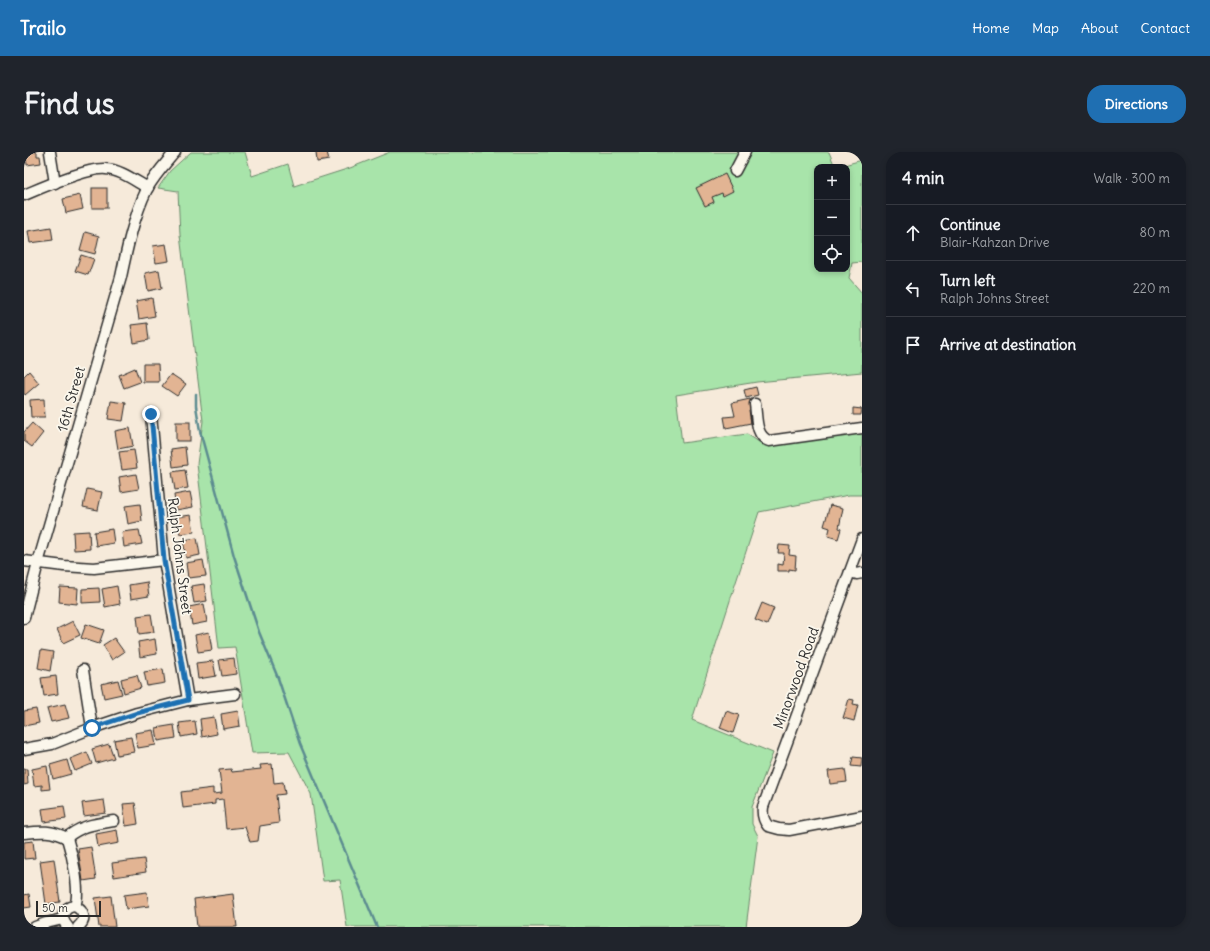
<!DOCTYPE html>
<meta charset="utf-8">
<style>
body{margin:0;font-family:Delius,sans-serif;background:#20242c;color:#f1f3f6}
.controls{position:absolute;right:12px;top:12px;display:grid;overflow:hidden;border-radius:8px;box-shadow:0 2px 6px #0003}
.controls button{width:36px;height:36px;display:grid;place-items:center;padding:0;border:0;border-bottom:1px solid #363941;background:#171b24;color:#f1f3f6;font:20px sans-serif}
.scale{position:absolute;left:12px;bottom:10px;width:65px;box-sizing:border-box;padding-left:4px;border:2px solid #2b2b2b;border-top:0;font-size:11px;line-height:14px;white-space:nowrap;color:#2b2b2b;-webkit-text-stroke:3px #fbf7ec;paint-order:stroke}
.stop{position:absolute;width:12px;height:12px;margin:-9px;border:3px solid #1f6fb2;border-radius:50%;background:#fff}
.stop.end{background:#1f6fb2;border-color:#fff;box-shadow:0 1px 4px #0008}
.list{margin:0;padding:0;list-style:none}
h2{display:flex;justify-content:space-between;align-items:center;height:52px;margin:0;padding:0 16px;font-size:17px}
h2 small{font-size:13px;font-weight:400;color:#9ea1a6}
.list li{display:grid;grid-template-columns:26px 1fr auto;gap:12px;align-items:center;box-sizing:border-box;height:56px;padding:0 16px;border-top:1px solid #363941}
.list b{display:block;font-size:15px;white-space:nowrap}
.list p{margin:0;font-size:13px;white-space:nowrap;color:#9ea1a6}
.list em{font-size:13px;font-style:normal;color:#9ea1a6}
.icon{flex:none;width:22px;height:22px;fill:none;stroke:currentColor;stroke-width:2;stroke-linecap:round;stroke-linejoin:round}
.map{position:relative;flex:none;width:838px;height:775px;overflow:hidden;border-radius:16px}
header{display:flex;align-items:center;gap:24px;box-sizing:border-box;height:56px;padding:0 20px;background:#1f6fb2;color:#fff}
header strong{font-size:19px}
nav{display:flex;gap:22px;margin-inline-start:auto;font-size:14px}
.intro{display:flex;align-items:center;justify-content:space-between;box-sizing:border-box;height:96px;padding:0 24px}
h1{margin:0;font-size:28px}
.button{padding:10px 18px;border-radius:16px;background:#1f6fb2;color:#fff;font-size:14px;font-weight:700}
main{display:flex;gap:24px;padding:0 24px}
aside{flex:1;background:#171b24;border-radius:16px;box-shadow:0 2px 6px #0003}
.map>svg:first-child{display:block}
.green{fill:#a8e4aa;stroke:#6a886a}
.lines{fill:none;stroke-linecap:round;stroke-linejoin:round}
.stream{stroke:#5c8c90;stroke-width:2.5}
.building{fill:#e2b493;stroke:#2b2b2b}
.minor-casing{stroke:#2b2b2b;stroke-width:13}
.minor{stroke:#fbf7ec;stroke-width:10}
.route{stroke:#1f6fb2;stroke-width:5}
.labels{text-anchor:middle;stroke-width:3.5;stroke-linejoin:round;paint-order:stroke}
.street-label{font-size:14px;fill:#2b2b2b;stroke:#fbf7ec}
</style>
<header>
<strong>Trailo</strong>
<nav><a>Home</a><a>Map</a><a>About</a><a>Contact</a></nav>
</header>
<div class="intro"><h1>Find us</h1><a class="button">Directions</a></div>
<main>
<div class="map">
<svg width="838" height="775" viewBox="0 0 838 775">
<rect width="100%" height="100%" fill="#f6eada"/>
<filter id="ink" filterUnits="userSpaceOnUse"><feTurbulence type="fractalNoise" baseFrequency=".025" numOctaves="2"/><feDisplacementMap in="SourceGraphic" scale="8" xChannelSelector="R" yChannelSelector="G"/><feConvolveMatrix kernelMatrix="1 2 1 2 8 2 1 2 1" color-interpolation-filters="sRGB"/></filter>
<g filter="url(#ink)">
<path class="green" d="M167 0H221L228 24 264 12 270 34 326 16 366 0H805L811 15H793V117H823V15H813L838 8V110L828 111 825 126 838 141V220L733 230 652 243 658 291 723 282 741 294 838 281V343H825L735 360 711 433 668 568 749 601 728 655V672L734 684 722 775H323L316 728 299 729 287 642 265 600 228 601 211 495 195 496 173 312 179 269 156 83 154 39 134 36 146 19Z"/>
<g class="lines">
<path class="stream" d="M172 242V254L176 279 210 404 235 480 254 526 276 592 353 775"/>
</g>
<g class="building">
<path d="M1 0H13V4H16L17 11 3 13Z"/>
<path d="M292 0H303L305 8 293 10Z"/>
<path d="M701 22 709 39 699 44 698 41 688 45 690 50 681 54 672 36Z"/>
<rect x="68" y="36" width="15" height="20"/>
<path d="M56 43 59 57 42 61 39 47Z"/>
<path d="M27 75 29 88 6 91 4 79Z"/>
<path d="M61 80 75 84 71 102 56 98Z"/>
<path d="M142 92 145 109 132 111 129 94Z"/>
<path d="M57 103 70 107 64 123 51 119Z"/>
<path d="M135 118 138 136 124 139 121 121Z"/>
<path d="M128 146 131 164 115 167 112 149Z"/>
<path d="M123 171 125 188 110 191 107 173Z"/>
<path d="M119 212H134L135 230H119Z"/>
<path d="M111 216 116 230 100 236 95 223Z"/>
<path d="M5 219 15 231 1 243 0 241V224Z"/>
<path d="M147 222 162 232 153 244 138 234Z"/>
<path d="M732 235 734 243 722 246 720 238Z"/>
<path d="M20 247 21 265H7L6 248Z"/>
<path d="M726 247 728 257 725 258 727 271 702 276 700 265 711 264 708 251Z"/>
<path d="M87 249 102 251 99 269 84 267Z"/>
<path d="M829 256 838 257 837 263H829Z"/>
<rect x="152" y="270" width="14" height="19"/>
<path d="M8 271 19 281 8 295 0 289V280Z"/>
<path d="M106 276 109 294 94 297 91 279Z"/>
<path d="M161 295 163 313 149 315 147 297Z"/>
<path d="M110 298 113 316 98 318 95 300Z"/>
<path d="M161 318 164 336 151 338 148 320Z"/>
<path d="M112 322 115 337 97 340 95 325Z"/>
<path d="M63 337 78 340 74 358 59 355Z"/>
<path d="M166 340 169 355 152 358 150 343Z"/>
<path d="M116 352 118 369 104 372 101 354Z"/>
<path d="M806 353 819 356 815 376 817 377 814 387 804 384 806 376 800 374Z"/>
<path d="M167 363 170 380 156 382 153 365Z"/>
<path d="M88 377 90 391 72 394 70 380Z"/>
<path d="M115 378 118 392 100 395 98 380Z"/>
<path d="M65 379 66 397 50 398 49 380Z"/>
<path d="M173 386 176 403 162 406 159 388Z"/>
<path d="M755 393 766 394 765 403 772 404 771 418 765 417V419H754V412L759 413 760 401H754Z"/>
<path d="M179 408 182 424 164 426 162 411Z"/>
<path d="M123 430 125 444 107 447 105 433Z"/>
<path d="M180 432 183 449 170 451 167 434Z"/>
<path d="M93 434 96 452 81 455 78 437Z"/>
<path d="M36 435 54 436 53 452 35 450Z"/>
<path d="M75 436 76 450 58 451V437Z"/>
<path d="M738 451 750 456 743 473 731 468Z"/>
<path d="M180 452 183 470 168 473 165 455Z"/>
<path d="M127 462 130 480 115 482 113 464Z"/>
<path d="M49 469 56 483 39 491 33 477Z"/>
<path d="M62 472 80 478 75 492 57 486Z"/>
<path d="M185 480 188 498 174 500 171 483Z"/>
<path d="M90 486 100 500 88 508 79 493Z"/>
<path d="M131 487 133 502 116 505 114 490Z"/>
<path d="M17 498 29 500 26 519 14 516Z"/>
<path d="M210 506 212 522 198 524 195 508Z"/>
<path d="M189 509 192 524 174 527 172 511Z"/>
<path d="M139 517 141 531 123 534 120 520Z"/>
<path d="M113 523 117 536 100 541 97 527Z"/>
<path d="M32 524 34 542 20 544 17 526Z"/>
<path d="M94 528 98 542 80 546 77 532Z"/>
<path d="M825 547 830 548 829 552 834 553 830 569 819 566Z"/>
<path d="M41 552 45 566 27 570 23 556Z"/>
<path d="M12 557 15 571 0 574V559Z"/>
<path d="M214 559 216 574 199 577 197 562Z"/>
<path d="M702 559 715 563 709 581 696 576Z"/>
<path d="M190 565 193 582 178 585 176 567Z"/>
<path d="M171 569 173 582 157 585 155 571Z"/>
<path d="M150 573 152 586 134 589 132 576Z"/>
<path d="M129 578 132 593 114 596 111 581Z"/>
<path d="M107 585 110 600 93 603 90 588Z"/>
<path d="M85 592 90 606 72 611 68 597Z"/>
<path d="M63 600 68 612 51 619 46 607Z"/>
<path d="M829 605 838 606 837 615 827 614Z"/>
<path d="M43 608 47 622 29 627 26 613Z"/>
<path d="M248 612 250 631 259 630 261 642 252 643 255 671 236 674 234 689 226 690 221 675 202 677 199 647 191 648V652L159 656 157 640 189 636V642L198 641 195 618 207 617 208 620 237 617 236 613Z"/>
<path d="M23 614 26 637 18 638V633L10 634 8 617Z"/>
<path d="M0 617H3L4 632 0 633Z"/>
<path d="M821 617 823 630 806 632 804 619Z"/>
<path d="M80 648 82 661 60 664 58 651Z"/>
<path d="M111 651 114 672 102 674 99 652Z"/>
<path d="M40 654 42 667 20 670 18 657Z"/>
<path d="M93 678 95 691 74 695 72 682Z"/>
<path d="M9 689 11 706 0 707V690Z"/>
<path d="M67 695 72 727 59 729 54 697Z"/>
<path d="M30 707 36 750 22 752 16 709Z"/>
<path d="M120 707 122 720 90 725 88 711Z"/>
<path d="M123 740 125 754 102 757 100 743Z"/>
<path d="M5 742 7 755 0 756V743Z"/>
<path d="M209 742 213 775H173L170 747Z"/>
<path d="M87 744 91 775H75L71 746Z"/>
</g>
<g class="lines">
<g class="minor-casing">
<g id="minor">
<path d="M26 0 31 31"/>
<path d="M711 19 721 0"/>
<path d="M0 43C17 36 65 15 82 17 97 18 111 29 124 36"/>
<path d="M731 252C733 265 731 284 745 289L838 276"/>
<path d="M127 262 140 408 164 548"/>
<path d="M838 387 739 655C738 663 739 668 744 674L755 677 765 678 838 664"/>
<path d="M0 409 40 414 70 416 140 408"/>
<path d="M826 420 833 422 838 421"/>
<path d="M0 466 14 411 97 125C103 96 110 64 123 37 130 24 142 11 151 0"/>
<path d="M59 518 68 576"/>
<path d="M0 597 28 592 68 576 113 561 164 548 211 542"/>
<path d="M0 681C18 679 27 678 43 686 48 702 57 739 51 754"/>
<path d="M42 686C58 673 71 672 90 669"/>
<path d="M51 754C60 759 63 768 54 775"/>
<path d="M11 775 22 771 39 767"/>
<path d="M44 775C36 767 38 755 51 754"/>
</g>
</g>
<use href="#minor" class="minor"/>
</g>
</g>
<g class="lines" filter="url(#ink)">
<path class="route" d="M68 576 113 561 164 548 140 408 127 262"/>
</g>
<g class="labels">
<g class="street-label">
<text transform="translate(47 247) rotate(-74)" y="5">16th Street</text>
<text transform="translate(156 404) rotate(83)" y="5">Ralph Johns Street</text>
<text transform="translate(772 526) rotate(-70)" y="5">Minorwood Road</text>
</g>
</g>
</svg>
<div class="controls">
<button>+</button>
<button>−</button>
<button><svg class="icon" aria-label="locate" viewBox="0 0 24 24"><circle cx="12" cy="12" r="6"/><path d="M12 2v4M12 18v4M2 12h4M18 12h4"/></svg></button>
</div>
<div class="scale">50 m</div>
<div class="stop" style="left:68px;top:576px"></div>
<div class="stop end" style="left:127px;top:262px"></div>
</div>
<aside>
<h2>4 min<small>Walk · 300 m</small></h2>
<ul class="list">
<li><svg class="icon" aria-label="ahead" viewBox="0 0 24 24"><path d="M12 20V5M6 11l6-6 6 6"/></svg><div><b>Continue</b><p>Blair-Kahzan Drive</p></div><em>80 m</em></li>
<li><svg class="icon" aria-label="left" viewBox="0 0 24 24"><path d="M17 20v-9H6M10 6l-5 5 5 5"/></svg><div><b>Turn left</b><p>Ralph Johns Street</p></div><em>220 m</em></li>
<li><svg class="icon" aria-label="arrive" viewBox="0 0 24 24"><path d="M6 21V4h12l-3 4 3 4H6"/></svg><div><b>Arrive at destination</b></div></li>
</ul>
</aside>
</main>
